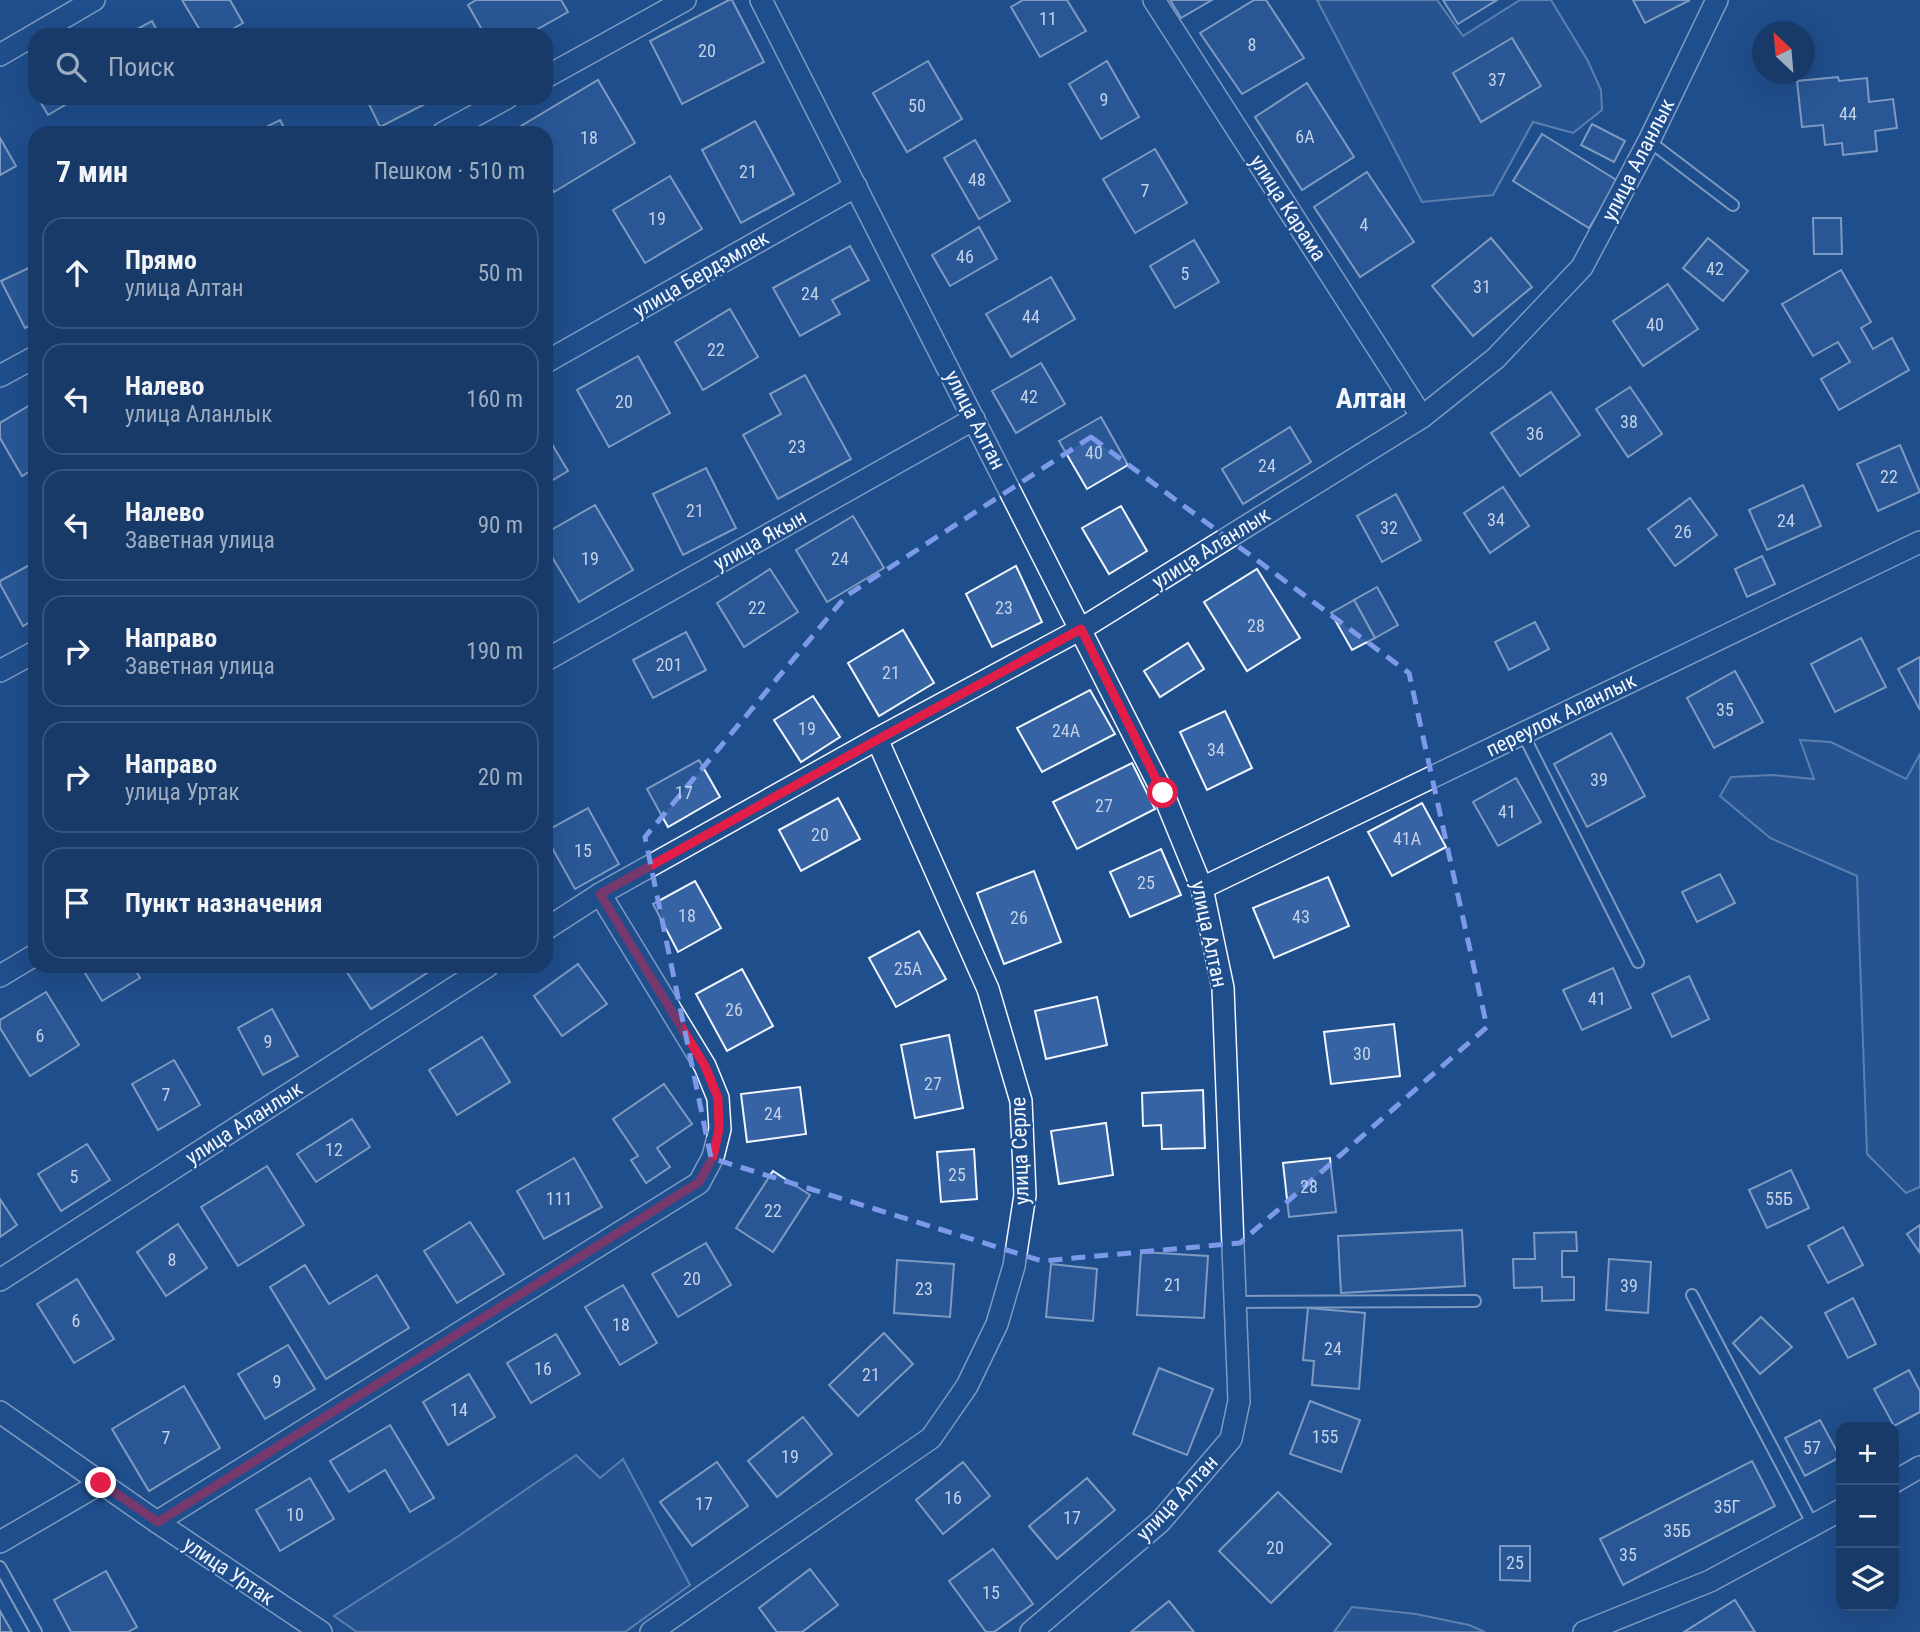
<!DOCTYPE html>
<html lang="ru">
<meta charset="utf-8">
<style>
body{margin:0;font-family:"Roboto Condensed",sans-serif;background:#244571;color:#f1f3f6}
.controls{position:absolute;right:21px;bottom:21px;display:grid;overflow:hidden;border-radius:14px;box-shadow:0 7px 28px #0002}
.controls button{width:63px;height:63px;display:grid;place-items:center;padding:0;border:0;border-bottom:2px solid #36547d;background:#173a69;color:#f1f3f6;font:35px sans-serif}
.compass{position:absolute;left:1752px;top:21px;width:63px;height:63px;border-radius:50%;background:#173a69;box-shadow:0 7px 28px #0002;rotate:334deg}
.stop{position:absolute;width:21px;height:21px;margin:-16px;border:5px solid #e11d48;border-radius:50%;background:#fff}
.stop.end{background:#e11d48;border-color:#fff;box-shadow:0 2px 7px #0008}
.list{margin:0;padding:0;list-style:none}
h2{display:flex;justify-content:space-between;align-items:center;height:91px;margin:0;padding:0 28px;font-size:30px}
h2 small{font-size:23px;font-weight:400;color:#9eadc0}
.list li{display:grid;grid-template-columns:46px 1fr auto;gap:21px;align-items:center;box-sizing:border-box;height:112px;margin:0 14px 14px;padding:0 14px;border:2px solid #36547d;border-radius:21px}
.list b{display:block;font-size:26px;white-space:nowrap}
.list p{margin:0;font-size:23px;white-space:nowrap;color:#9eadc0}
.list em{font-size:23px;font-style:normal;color:#9eadc0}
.icon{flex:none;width:38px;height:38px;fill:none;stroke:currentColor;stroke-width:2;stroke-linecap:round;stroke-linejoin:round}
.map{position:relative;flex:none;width:1920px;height:1632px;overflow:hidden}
.search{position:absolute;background:#173a69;box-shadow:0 7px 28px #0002;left:28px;top:28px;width:525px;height:77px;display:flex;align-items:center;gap:18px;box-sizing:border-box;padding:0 24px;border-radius:21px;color:#9eadc0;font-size:26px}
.panel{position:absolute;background:#173a69;box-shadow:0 7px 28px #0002;left:28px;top:126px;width:525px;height:847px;border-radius:21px}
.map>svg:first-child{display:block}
.built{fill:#305b95;stroke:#a8bbd7;stroke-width:2}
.building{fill:#3563a3;stroke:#f2f6ff;stroke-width:2}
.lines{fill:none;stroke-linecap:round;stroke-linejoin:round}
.service-casing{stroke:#f2f6ff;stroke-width:14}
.minor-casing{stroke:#f2f6ff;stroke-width:24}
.service{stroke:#1f4e8c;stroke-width:10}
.minor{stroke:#1f4e8c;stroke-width:21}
.route{stroke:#e11d48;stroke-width:9}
.marked{fill:none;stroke:#7d9aea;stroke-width:5;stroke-dasharray:14 9;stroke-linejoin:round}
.labels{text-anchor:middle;stroke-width:5;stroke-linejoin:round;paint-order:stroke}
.number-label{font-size:18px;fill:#c3d1e8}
.street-label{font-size:21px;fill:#f2f6ff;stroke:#1f4e8c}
.district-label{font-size:28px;font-weight:bold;fill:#f2f6ff;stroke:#1f4e8c}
</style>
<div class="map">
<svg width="1920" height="1632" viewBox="0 0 1920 1632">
<rect width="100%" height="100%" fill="#1f4e8c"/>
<g class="built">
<path d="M1317 0H1437L1463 36 1520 0H1551L1588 61 1601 90 1602 110 1573 133 1533 122 1493 195 1422 202Z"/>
<path d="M1800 740 1831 742 1906 779 1920 754V1187L1906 1193 1867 1154 1857 876 1770 838 1720 796 1731 777 1772 775 1814 779Z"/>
<path d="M576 1455 600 1478 623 1459 690 1585 625 1632H357L334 1616 457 1537Z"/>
<path d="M1352 1607 1416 1614 1469 1625 1485 1632H1334Z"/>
</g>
<g class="building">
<path d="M182 0H230L243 23 222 35H203Z"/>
<path d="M476 0H561L568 12 527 35H511L508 30 498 35H485L468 5Z"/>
<path d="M729 0H732L764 62 682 104 650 41Z"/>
<path d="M1023 0H1067L1086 31 1040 57 1011 7Z"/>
<path d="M1170 0H1212L1181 18Z"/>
<path d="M1254 0H1266L1304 58 1242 94 1200 33Z"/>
<path d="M1443 0H1497L1458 24Z"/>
<path d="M1633 0H1690L1645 23Z"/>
<path d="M152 21 159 35H126Z"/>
<path d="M1512 38 1541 86 1481 122 1453 73Z"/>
<path d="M928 61 962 119 907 152 873 93Z"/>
<path d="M1107 61 1139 117 1101 139 1069 84Z"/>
<path d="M1838 77 1839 81 1867 78 1869 102 1893 99 1897 128 1875 131 1877 151 1843 155 1842 143 1825 145 1823 125 1802 127 1797 81Z"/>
<path d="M598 80 635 143 554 192 546 179V133H519L516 129Z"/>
<path d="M1307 83 1354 157 1302 190 1255 117Z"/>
<path d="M38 98H77L48 115Z"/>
<path d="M366 98H430L431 101 380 127Z"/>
<path d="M280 120 287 133H254Z"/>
<path d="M755 121 794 194 741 223 702 150Z"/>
<path d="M1592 124 1625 141 1614 162 1581 145Z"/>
<path d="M1542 134 1618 181 1589 228 1513 181Z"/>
<path d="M0 138 16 166 0 175Z"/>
<path d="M975 140 1010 201 979 219 944 158Z"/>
<path d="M1155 149 1187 203 1135 233 1103 179Z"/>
<path d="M1367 172 1414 242 1360 277 1314 207Z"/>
<path d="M670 176 702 229 645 263 613 210Z"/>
<path d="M1813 218H1841L1842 254H1814Z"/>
<path d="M979 227 997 259 950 286 932 255Z"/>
<path d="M1491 238 1532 287 1473 336 1432 286Z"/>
<path d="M1708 238 1748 271 1723 301 1683 268Z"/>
<path d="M1194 240 1219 282 1175 308 1150 266Z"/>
<path d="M850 246 869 280 832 300 840 314 800 336 773 288Z"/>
<path d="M35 265V322L25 328 1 281Z"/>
<path d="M1841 270 1871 322 1861 328 1873 349 1892 338 1909 370 1839 410 1821 379 1850 362 1838 342 1813 356 1782 304Z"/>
<path d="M1051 277 1075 319 1011 357 986 314Z"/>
<path d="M1668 284 1698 329 1643 366 1613 321Z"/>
<path d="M730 309 758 357 703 390 675 342Z"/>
<path d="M638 356 670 413 609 447 577 390Z"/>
<path d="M1041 363 1065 404 1016 433 992 391Z"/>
<path d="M805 375 851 459 778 499 743 435 781 414 770 394Z"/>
<path d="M1630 387 1662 434 1628 457 1596 409Z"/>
<path d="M1551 392 1580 435 1520 476 1491 433Z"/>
<path d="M35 402V468L22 476 0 438V423Z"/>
<path d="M1101 417 1128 465 1087 489 1059 441Z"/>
<path d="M1290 427 1311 462 1243 504 1222 469Z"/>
<path d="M546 434 568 471 546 484Z"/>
<path d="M1900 445 1920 492 1878 511 1857 464Z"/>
<path d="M706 468 736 528 683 555 653 494Z"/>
<path d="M1803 485 1821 526 1767 550 1749 510Z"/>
<path d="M1503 487 1529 526 1490 553 1464 513Z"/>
<path d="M1396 494 1421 540 1382 562 1357 516Z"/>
<path d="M1690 498 1717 535 1675 566 1648 529Z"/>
<path d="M595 505 633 570 579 602 546 547V533Z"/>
<path d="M1121 506 1147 551 1109 574 1082 528Z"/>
<path d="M853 516 884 568 827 602 796 550Z"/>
<path d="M1762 556 1775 584 1747 597 1735 569Z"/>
<path d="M35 562V619L23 626 0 584V581Z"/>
<path d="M1016 566 1042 622 992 647 966 594Z"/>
<path d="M770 569 798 612 744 647 717 603Z"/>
<path d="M1257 569 1300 638 1247 671 1204 602Z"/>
<path d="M1377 587 1398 625 1375 638 1354 600Z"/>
<path d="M1354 600 1375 638 1352 650 1331 613Z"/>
<path d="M1535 622 1549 649 1509 670 1495 642Z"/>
<path d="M903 630 934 683 879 716 848 663Z"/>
<path d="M686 632 706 670 653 698 633 660Z"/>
<path d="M1861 638 1886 687 1835 712 1811 664Z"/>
<path d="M1188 643 1204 669 1160 697 1144 671Z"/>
<path d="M1920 657V710L1898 669Z"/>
<path d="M1735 671 1763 722 1714 748 1687 698Z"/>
<path d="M1090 690 1115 734 1042 772 1017 728Z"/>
<path d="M813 696 840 737 801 762 774 720Z"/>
<path d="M1225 711 1252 768 1207 790 1180 732Z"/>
<path d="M1611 733 1645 796 1587 827 1554 764Z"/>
<path d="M699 760 720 797 668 827 647 789Z"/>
<path d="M1132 763 1155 809 1077 849 1053 802Z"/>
<path d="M1516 778 1541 822 1498 846 1473 802Z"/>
<path d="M838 798 860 839 801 871 779 830Z"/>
<path d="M1422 803 1446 847 1392 876 1368 832Z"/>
<path d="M588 808 619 864 575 889 546 837V831Z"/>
<path d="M1161 849 1181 895 1130 917 1110 872Z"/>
<path d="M1034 871 1061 942 1004 964 977 893Z"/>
<path d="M1720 874 1735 903 1697 922 1682 892Z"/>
<path d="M1328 877 1349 926 1274 958 1253 908Z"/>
<path d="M695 881 721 928 678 952 653 904Z"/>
<path d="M919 931 946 979 896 1007 869 958Z"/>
<path d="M578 964 607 1004 562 1036 534 996Z"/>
<path d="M85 966H133L140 978 102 1001 82 968Z"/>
<path d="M343 966H422L427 973 371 1009Z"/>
<path d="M1613 968 1631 1008 1582 1030 1563 990Z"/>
<path d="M742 969 773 1026 727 1051 696 994Z"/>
<path d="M1689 976 1709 1019 1672 1037 1652 994Z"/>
<path d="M46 992 79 1045 30 1076 0 1028V1020Z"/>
<path d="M1097 997 1107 1045 1046 1059 1035 1011Z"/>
<path d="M272 1009 298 1056 263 1075 238 1028Z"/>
<path d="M1394 1024 1400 1076 1331 1084 1324 1032Z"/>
<path d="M949 1035 963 1108 915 1118 901 1045Z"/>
<path d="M482 1037 510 1082 457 1115 429 1070Z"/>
<path d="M174 1060 200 1105 158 1130 132 1084Z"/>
<path d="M664 1084 692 1124 657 1148 670 1167 646 1183 631 1160 638 1156 613 1119Z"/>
<path d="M800 1087 806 1134 747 1142 741 1094Z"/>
<path d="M1203 1090 1205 1148 1162 1149 1161 1125 1143 1126 1142 1093Z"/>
<path d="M352 1119 370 1147 316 1182 297 1154Z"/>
<path d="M1106 1123 1113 1175 1059 1184 1051 1131Z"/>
<path d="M87 1144 110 1180 61 1211 38 1174Z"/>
<path d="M974 1149 977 1199 941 1202 937 1152Z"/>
<path d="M574 1158 602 1207 544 1239 517 1191Z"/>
<path d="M1330 1158 1336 1212 1289 1217 1283 1163Z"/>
<path d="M267 1166 304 1225 238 1266 201 1207Z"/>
<path d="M1791 1170 1809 1208 1767 1228 1749 1190Z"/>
<path d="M773 1171 810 1195 773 1252 736 1228Z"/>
<path d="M0 1199 17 1225 0 1237Z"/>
<path d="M470 1222 504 1274 457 1303 424 1251Z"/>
<path d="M178 1224 207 1268 166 1296 137 1252Z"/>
<path d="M1920 1225V1253L1907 1234Z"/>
<path d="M1843 1227 1863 1265 1828 1283 1808 1246Z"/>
<path d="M1462 1230 1465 1286 1341 1293 1338 1236Z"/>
<path d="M1576 1232 1577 1251H1562V1277H1574V1300L1542 1301V1287L1514 1288 1513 1259H1535L1534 1233Z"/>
<path d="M706 1243 731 1285 678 1317 652 1274Z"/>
<path d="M1141 1252 1208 1256 1204 1318 1137 1315Z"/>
<path d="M1609 1259 1651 1262 1648 1313 1606 1310Z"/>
<path d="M897 1260 954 1264 950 1317 894 1313Z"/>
<path d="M1051 1264 1097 1269 1093 1321 1046 1317Z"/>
<path d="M305 1265 329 1304 377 1275 409 1328 326 1379 270 1287Z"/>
<path d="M77 1279 114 1339 74 1363 37 1304Z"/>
<path d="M623 1285 657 1343 620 1365 585 1307Z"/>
<path d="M1853 1298 1876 1344 1848 1358 1825 1313Z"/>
<path d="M1308 1308 1365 1313 1359 1389 1312 1385 1314 1361 1303 1360Z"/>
<path d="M1761 1317 1792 1347 1760 1374 1733 1343Z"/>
<path d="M884 1333 913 1364 858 1416 829 1385Z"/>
<path d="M556 1334 580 1374 531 1403 507 1363Z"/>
<path d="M288 1345 315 1389 265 1419 238 1374Z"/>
<path d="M1159 1368 1213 1389 1187 1455 1133 1434Z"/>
<path d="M1909 1370 1920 1391V1412L1894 1426 1874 1389Z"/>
<path d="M469 1374 495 1417 448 1445 423 1402Z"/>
<path d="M184 1386 220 1448 149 1491 112 1429Z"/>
<path d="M1310 1401 1360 1420 1341 1472 1290 1454Z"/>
<path d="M803 1417 832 1454 777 1497 748 1461Z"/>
<path d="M1820 1420 1840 1457 1805 1476 1785 1438Z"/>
<path d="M390 1425 434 1498 410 1512 385 1470 349 1492 330 1461Z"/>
<path d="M1752 1461 1775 1506 1623 1585 1600 1539Z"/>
<path d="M717 1462 748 1506 692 1546 660 1502Z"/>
<path d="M963 1462 990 1496 943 1534 916 1500Z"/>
<path d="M310 1478 334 1519 280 1551 256 1510Z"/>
<path d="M1087 1478 1115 1510 1057 1559 1029 1526Z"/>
<path d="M1278 1492 1331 1544 1271 1603 1219 1551Z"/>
<path d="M1500 1546H1530V1581L1500 1580Z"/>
<path d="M993 1549 1033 1604 994 1632H986L949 1581Z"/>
<path d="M810 1569 838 1605 802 1632H777L759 1608Z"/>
<path d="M106 1571 137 1627 128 1632H71L54 1600Z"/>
<path d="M1735 1600 1755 1632H1684Z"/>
<path d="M1169 1601 1194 1632H1131Z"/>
<path d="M0 1611 12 1632H0Z"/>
</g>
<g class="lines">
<g class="service-casing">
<g id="service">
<path d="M1649 141 1733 205"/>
<path d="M1523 734 1638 962"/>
<path d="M1692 1295 1813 1525"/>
<path d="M1235 1302 1475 1301"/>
<path d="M0 1567 36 1632"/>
</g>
</g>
<g class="minor-casing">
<g id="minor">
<path d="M761 0 1163 793 1202 888 1223 988 1239 1401 1231 1439 1160 1522 1031 1632"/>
<path d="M1154 0 1422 417"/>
<path d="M0 55 94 0"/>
<path d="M546 77 685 0"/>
<path d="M443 133 507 98"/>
<path d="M546 362 856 186"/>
<path d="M0 376 35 357"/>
<path d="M546 660 974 419"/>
<path d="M0 671 35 652"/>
<path d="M1202 888 1920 542"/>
<path d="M546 929 600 894 877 739 1081 629 1422 417 1496 358 1582 267 1649 141 1717 0"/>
<path d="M0 976 35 955"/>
<path d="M0 1280 488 966"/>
<path d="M0 1412 157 1522 321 1632"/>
<path d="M1894 1482 1920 1467"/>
<path d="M157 1522 699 1183 713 1157 720 1129 718 1098 705 1066 600 894"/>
<path d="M0 1542 101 1483"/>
<path d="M651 1632 931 1438 967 1386 997 1324 1014 1266 1025 1195 1021 1101 988 989 877 739"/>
<path d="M1584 1632 1710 1581 1841 1510"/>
</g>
</g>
<use href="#service" class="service"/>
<use href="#minor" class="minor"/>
</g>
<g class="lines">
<path class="route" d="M101 1483 158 1522 699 1182 713 1157 719 1129 718 1098 705 1066 600 894 877 740 1081 629 1163 793"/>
</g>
<path d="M0 0H1920V1632H0ZM1091 437 1409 673 1487 1027 1240 1243 1042 1261 711 1158 645 837 846 596Z" fill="#1f4e8c" fill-opacity=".55" fill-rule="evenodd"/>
<path class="marked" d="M1091 437 1409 673 1487 1027 1240 1243 1042 1261 711 1158 645 837 846 596Z"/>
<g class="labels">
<g class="number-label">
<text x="1048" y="25">11</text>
<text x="1252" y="51">8</text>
<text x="707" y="57">20</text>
<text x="1497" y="86">37</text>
<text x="1104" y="106">9</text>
<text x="917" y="112">50</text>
<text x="1848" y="120">44</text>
<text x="1305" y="143">6А</text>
<text x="589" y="144">18</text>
<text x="748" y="178">21</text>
<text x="977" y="186">48</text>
<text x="1145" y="197">7</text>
<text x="657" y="225">19</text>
<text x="1364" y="231">4</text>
<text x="965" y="263">46</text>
<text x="1715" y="275">42</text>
<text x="1185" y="280">5</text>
<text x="1482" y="293">31</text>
<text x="810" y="300">24</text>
<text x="1031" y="323">44</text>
<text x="1655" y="331">40</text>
<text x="716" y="356">22</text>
<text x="1029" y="403">42</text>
<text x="624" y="408">20</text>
<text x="1629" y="428">38</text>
<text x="1535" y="440">36</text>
<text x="797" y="453">23</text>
<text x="1094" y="459">40</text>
<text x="1267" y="472">24</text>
<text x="1889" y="483">22</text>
<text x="695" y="517">21</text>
<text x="1496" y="526">34</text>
<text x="1786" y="527">24</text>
<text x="1389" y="534">32</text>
<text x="1683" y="538">26</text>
<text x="590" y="565">19</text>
<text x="840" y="565">24</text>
<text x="757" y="614">22</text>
<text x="1004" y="614">23</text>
<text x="1256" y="632">28</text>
<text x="669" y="671">201</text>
<text x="891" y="679">21</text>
<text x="1725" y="716">35</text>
<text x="807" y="735">19</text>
<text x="1066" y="737">24А</text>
<text x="1216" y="756">34</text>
<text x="1599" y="786">39</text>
<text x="684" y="799">17</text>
<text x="1104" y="812">27</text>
<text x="1507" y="818">41</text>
<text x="820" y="841">20</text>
<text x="1407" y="845">41А</text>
<text x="583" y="857">15</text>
<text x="1146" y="889">25</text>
<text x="687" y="922">18</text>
<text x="1301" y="923">43</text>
<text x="1019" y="924">26</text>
<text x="908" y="975">25А</text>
<text x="1597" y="1005">41</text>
<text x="734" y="1016">26</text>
<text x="40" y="1042">6</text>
<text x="268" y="1048">9</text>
<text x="1362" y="1060">30</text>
<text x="933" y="1090">27</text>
<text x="166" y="1101">7</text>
<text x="773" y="1120">24</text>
<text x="334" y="1156">12</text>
<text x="957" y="1181">25</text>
<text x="74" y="1183">5</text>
<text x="1309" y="1193">28</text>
<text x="559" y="1205">111</text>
<text x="1779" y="1205">55Б</text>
<text x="773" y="1217">22</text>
<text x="172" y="1266">8</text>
<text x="692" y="1285">20</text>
<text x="1173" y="1291">21</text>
<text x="1629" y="1292">39</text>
<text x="924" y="1295">23</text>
<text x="76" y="1327">6</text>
<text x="621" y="1331">18</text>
<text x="1333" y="1355">24</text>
<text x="543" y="1375">16</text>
<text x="871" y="1381">21</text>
<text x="277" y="1388">9</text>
<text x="459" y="1416">14</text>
<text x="1325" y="1443">155</text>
<text x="166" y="1444">7</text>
<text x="1812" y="1454">57</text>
<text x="790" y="1463">19</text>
<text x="953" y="1504">16</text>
<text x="704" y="1510">17</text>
<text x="1727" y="1513">35Г</text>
<text x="295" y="1521">10</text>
<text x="1072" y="1524">17</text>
<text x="1677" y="1537">35Б</text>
<text x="1275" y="1554">20</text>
<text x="1628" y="1561">35</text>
<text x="1515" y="1569">25</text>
<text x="991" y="1599">15</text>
</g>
<g class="street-label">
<text transform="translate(1638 160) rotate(-63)" y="7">улица Аланлык</text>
<text transform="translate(1288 208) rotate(57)" y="7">улица Карама</text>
<text transform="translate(701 274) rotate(-30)" y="7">улица Бердэмлек</text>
<text transform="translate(975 420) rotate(63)" y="7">улица Алтан</text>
<text transform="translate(760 540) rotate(-29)" y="7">улица Якын</text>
<text transform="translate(1211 548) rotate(-32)" y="7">улица Аланлык</text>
<text transform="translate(1561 715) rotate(-26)" y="7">переулок Аланлык</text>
<text transform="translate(1209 934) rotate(78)" y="7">улица Алтан</text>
<text transform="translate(244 1123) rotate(-33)" y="7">улица Аланлык</text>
<text transform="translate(1020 1151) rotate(-92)" y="7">улица Серле</text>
<text transform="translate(1177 1498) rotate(-47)" y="7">улица Алтан</text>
<text transform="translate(229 1571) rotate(34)" y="7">улица Уртак</text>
</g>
<g class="district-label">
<text x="1371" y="408">Алтан</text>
</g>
</g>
</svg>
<div class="controls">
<button>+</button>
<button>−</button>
<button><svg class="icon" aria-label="layers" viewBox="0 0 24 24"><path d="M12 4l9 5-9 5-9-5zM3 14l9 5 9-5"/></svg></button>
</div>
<svg class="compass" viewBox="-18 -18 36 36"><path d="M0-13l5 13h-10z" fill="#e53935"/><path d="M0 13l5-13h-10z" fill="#9eadc0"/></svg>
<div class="stop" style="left:1163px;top:793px"></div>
<div class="stop end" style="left:101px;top:1483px"></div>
<div class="search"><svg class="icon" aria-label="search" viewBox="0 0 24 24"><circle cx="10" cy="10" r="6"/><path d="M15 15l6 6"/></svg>Поиск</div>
<section class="panel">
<h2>7 мин<small>Пешком · 510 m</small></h2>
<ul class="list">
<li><svg class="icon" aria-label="ahead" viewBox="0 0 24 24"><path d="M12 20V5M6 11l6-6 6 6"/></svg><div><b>Прямо</b><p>улица Алтан</p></div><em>50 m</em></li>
<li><svg class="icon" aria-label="left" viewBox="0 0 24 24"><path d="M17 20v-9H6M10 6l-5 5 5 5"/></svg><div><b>Налево</b><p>улица Аланлык</p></div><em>160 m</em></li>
<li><svg class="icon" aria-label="left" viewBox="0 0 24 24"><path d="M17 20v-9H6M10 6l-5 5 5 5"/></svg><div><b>Налево</b><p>Заветная улица</p></div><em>90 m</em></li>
<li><svg class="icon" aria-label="right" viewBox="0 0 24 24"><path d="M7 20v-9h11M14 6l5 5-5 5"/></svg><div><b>Направо</b><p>Заветная улица</p></div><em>190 m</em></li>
<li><svg class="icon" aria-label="right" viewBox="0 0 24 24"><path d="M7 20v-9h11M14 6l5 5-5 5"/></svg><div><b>Направо</b><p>улица Уртак</p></div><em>20 m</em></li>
<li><svg class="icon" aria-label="arrive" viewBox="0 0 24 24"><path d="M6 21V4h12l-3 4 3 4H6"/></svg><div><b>Пункт назначения</b></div></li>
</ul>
</section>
</div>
